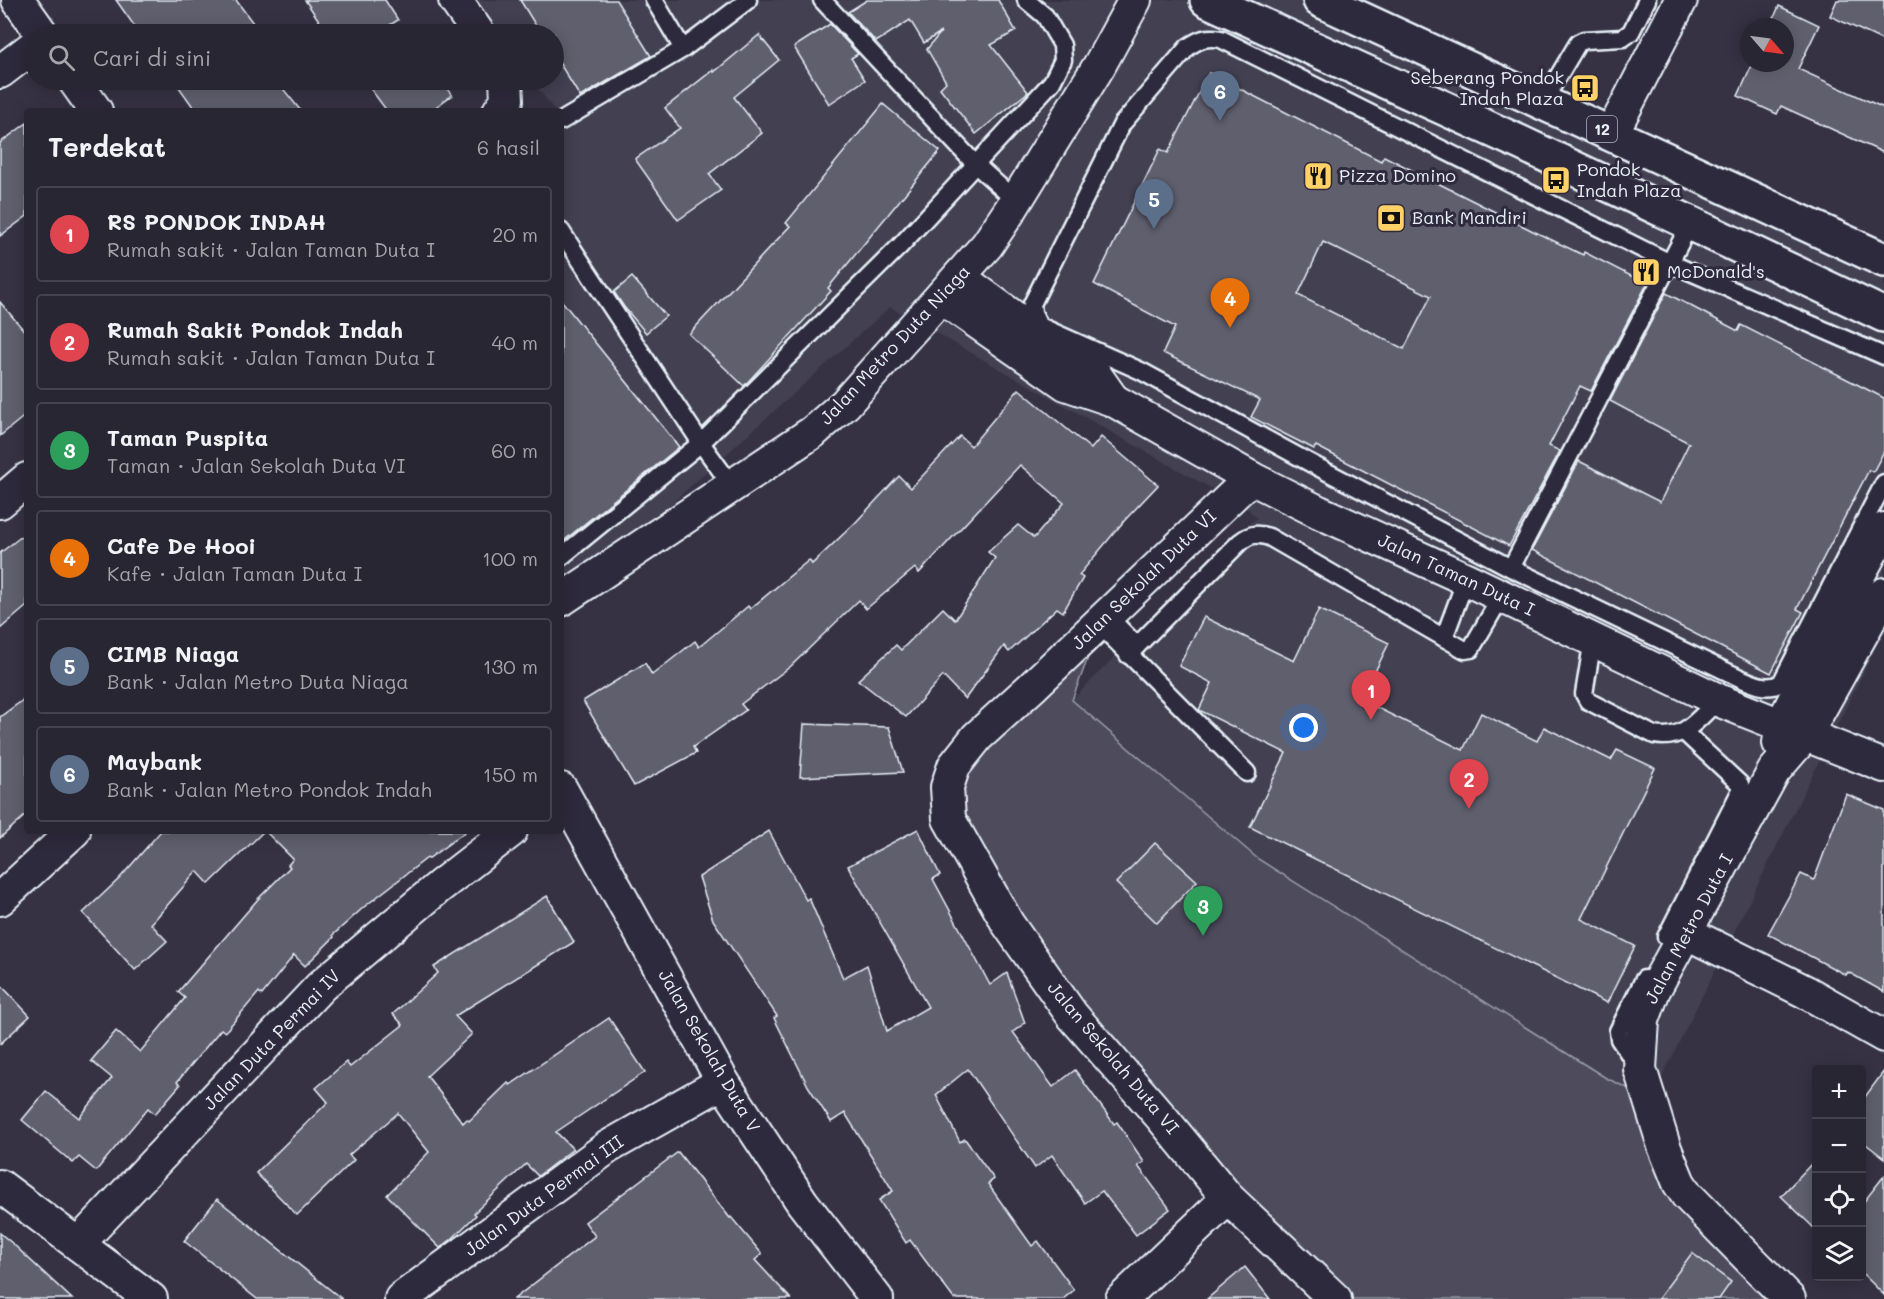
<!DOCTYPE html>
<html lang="id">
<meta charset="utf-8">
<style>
body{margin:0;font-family:Mali,sans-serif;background:#302e3b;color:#f1f3f6}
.controls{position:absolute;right:18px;bottom:18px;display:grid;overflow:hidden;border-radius:6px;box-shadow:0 3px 15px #0003}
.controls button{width:54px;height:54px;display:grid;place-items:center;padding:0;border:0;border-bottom:2px solid #44434e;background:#282633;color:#f1f3f6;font:30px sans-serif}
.compass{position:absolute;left:1740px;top:18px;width:54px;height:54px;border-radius:50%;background:#282633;box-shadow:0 3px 15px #0003;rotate:118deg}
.you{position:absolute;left:1304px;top:728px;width:21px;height:21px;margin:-15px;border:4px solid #fff;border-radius:50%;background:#1a73e8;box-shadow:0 0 0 9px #1a73e833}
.badge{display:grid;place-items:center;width:39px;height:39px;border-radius:50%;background:#8bbbb9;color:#fff;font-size:20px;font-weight:700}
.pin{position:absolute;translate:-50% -50px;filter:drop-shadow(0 2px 3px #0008)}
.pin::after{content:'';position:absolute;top:32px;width:21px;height:18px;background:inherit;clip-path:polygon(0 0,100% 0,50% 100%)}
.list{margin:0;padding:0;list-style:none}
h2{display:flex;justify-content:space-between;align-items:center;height:78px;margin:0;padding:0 24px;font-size:26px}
h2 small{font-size:20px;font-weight:400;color:#a5a5ac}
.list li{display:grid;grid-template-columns:39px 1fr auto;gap:18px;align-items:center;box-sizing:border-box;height:96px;margin:0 12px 12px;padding:0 12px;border:2px solid #44434e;border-radius:6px}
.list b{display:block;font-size:22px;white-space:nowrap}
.list p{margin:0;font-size:20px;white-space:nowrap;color:#a5a5ac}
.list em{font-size:20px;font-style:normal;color:#a5a5ac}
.icon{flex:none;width:33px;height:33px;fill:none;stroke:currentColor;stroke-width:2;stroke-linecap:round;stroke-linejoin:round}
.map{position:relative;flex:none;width:1884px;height:1299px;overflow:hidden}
.search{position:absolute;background:#282633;box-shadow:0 3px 15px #0003;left:24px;top:24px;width:540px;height:66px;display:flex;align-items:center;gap:15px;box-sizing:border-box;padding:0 21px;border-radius:33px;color:#a5a5ac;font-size:22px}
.panel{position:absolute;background:#282633;box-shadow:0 3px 15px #0003;left:24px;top:108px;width:540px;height:726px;border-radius:6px}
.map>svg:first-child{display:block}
.built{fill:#433f51}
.green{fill:#4d4b5c;stroke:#9a9eaa;stroke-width:1.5}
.building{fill:#605e6e;stroke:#e8f1f8;stroke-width:1.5;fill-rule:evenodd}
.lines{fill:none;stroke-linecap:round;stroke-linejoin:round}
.lane-casing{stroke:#e8f1f8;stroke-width:21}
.street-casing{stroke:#e8f1f8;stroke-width:36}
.highway-casing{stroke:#e8f1f8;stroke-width:38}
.lane{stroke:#2f2a3d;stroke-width:16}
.street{stroke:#2f2a3d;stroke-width:32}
.highway{stroke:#2f2a3d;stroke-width:33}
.labels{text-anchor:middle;stroke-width:6;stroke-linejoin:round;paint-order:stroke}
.shield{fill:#2f2a3d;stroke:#b0b5c0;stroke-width:1.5}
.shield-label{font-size:16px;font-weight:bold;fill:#e8f1f8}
.poi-label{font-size:18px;fill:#e8f1f8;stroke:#2f2a3d;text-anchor:start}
.street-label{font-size:18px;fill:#e8f1f8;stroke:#2f2a3d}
</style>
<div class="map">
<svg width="1884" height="1299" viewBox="0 0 1884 1299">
<rect width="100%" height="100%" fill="#363244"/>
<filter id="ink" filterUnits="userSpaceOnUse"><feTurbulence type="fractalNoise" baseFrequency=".0167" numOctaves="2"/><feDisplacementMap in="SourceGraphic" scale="12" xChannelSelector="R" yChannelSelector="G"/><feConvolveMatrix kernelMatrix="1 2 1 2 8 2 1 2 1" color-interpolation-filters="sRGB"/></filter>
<g filter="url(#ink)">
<path class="built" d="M475 0H1368L1884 249V631L1651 1099 1606 1078 1258 859 1072 700 1239 531 1257 518 1247 508 1237 503 890 307 561 603V111H555L532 80H554V34H500Z"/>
<path class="green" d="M1100 626 1072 700 1258 859 1606 1078 1651 1099 1683 1180 1793 1299H1337L1075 1014 952 819 979 738Z"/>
<g class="building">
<path d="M116 0H236L253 23 237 34H140Z"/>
<path d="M305 0H385L398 20 376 34H328Z"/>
<path d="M520 0H616L651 56 580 97 554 54V34H541Z"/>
<path d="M867 0H998L1016 31 991 45 1028 92 976 134 940 88 946 82 927 49 941 32 924 43 910 20 876 42 848 12Z"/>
<path d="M1837 0H1884V41L1830 16Z"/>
<path d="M1779 6 1819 25 1798 69 1884 108V153L1781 106 1777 114 1738 96 1753 63H1785V27H1770Z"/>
<path d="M830 24 858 54 851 58 865 80 829 104 794 47Z"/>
<path d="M759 35 779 60 734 97 762 133 709 174 721 190 678 220 635 159 680 128 665 108 713 70 714 72Z"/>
<path d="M1209 73 1381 161 1384 156 1531 230 1583 255 1584 252 1647 284 1591 391 1580 386 1549 446 1560 451 1509 546 1316 446 1314 449 1251 417 1260 400 1163 353 1175 327 1094 284 1160 149 1168 153ZM1323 242 1431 296 1404 349 1298 295Z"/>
<path d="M174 80H276L301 111H196Z"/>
<path d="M364 80H440L452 95 430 111H387Z"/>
<path d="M883 104 940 151 828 288 831 291 744 386 689 334 790 226 786 223Z"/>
<path d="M27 123V216L0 236V143Z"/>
<path d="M632 277 666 316 646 333 624 307 614 292Z"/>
<path d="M1666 293 1738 331 1741 325 1884 398V451L1873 472 1869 470 1797 609 1803 612 1771 673 1532 550 1579 461 1660 502 1689 443 1610 401Z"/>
<path d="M561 300 679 447 561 543Z"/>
<path d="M0 302 27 334V414L0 436Z"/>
<path d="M1019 389 1091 449 1101 437 1158 485 1124 521 1079 575 1083 578 1063 612 1057 608 1009 652 1004 646 965 699 943 676 906 717 858 680 896 645 901 650 943 608 955 620 995 558 988 552 1018 525 1034 538 1064 503 1020 465 919 573 915 568 866 609 859 600 791 666 741 704 746 710 693 747 696 753 634 786 583 701 645 663 652 675 695 641 699 647 748 606 750 609 809 560 812 564 856 522 899 476 911 488 960 436 971 446Z"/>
<path d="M27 532V606L0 629V553Z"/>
<path d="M1319 609 1389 643 1361 700 1463 750 1481 713 1537 741 1544 727 1611 760 1617 750 1655 768 1581 919 1635 946 1607 1003 1250 827 1286 753 1199 710 1212 683 1179 666 1204 617 1294 661Z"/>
<path d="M27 697V814L0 838V717Z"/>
<path d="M804 724 889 727 903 772 800 777Z"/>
<path d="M1846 794 1884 810V992L1848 972 1846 975 1768 934 1801 874 1814 880Z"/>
<path d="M918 829 940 875 933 879 990 985 1007 973 1025 1023 1013 1032 1053 1087 1075 1070 1114 1124 1117 1122 1144 1162 1138 1166 1170 1209 1136 1235 1102 1191 1085 1203 1052 1155 1035 1168 968 1069 936 1095 960 1142 965 1139 994 1179 988 1184 1032 1246 1038 1241 1074 1290 1063 1299H954L910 1240 906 1243 879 1200 893 1191 845 1113 831 1122 808 1086 774 1018 777 1016 713 920 699 877 769 831 806 900 809 898 843 978 867 965 887 1031 928 1007 848 866Z"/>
<path d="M161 831H264L209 884 197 871 151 924 167 941 135 970 83 913 119 879Z"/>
<path d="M265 831H466L428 859 427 858 364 907 333 935 334 937 305 966 294 955 262 995 259 992 225 1032 221 1029 177 1082 180 1085 155 1114 148 1108 96 1171 79 1157 73 1163 22 1120 46 1091 79 1118 112 1078 91 1061 116 1031 140 1052 185 998 178 992 258 899 290 867 288 865 293 859Z"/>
<path d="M1155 843 1197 881 1157 923 1116 883Z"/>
<path d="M547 896 574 942 455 1016 472 1034 427 1076 463 1123 467 1119 469 1121 508 1083 510 1085 609 1018 645 1072 556 1132 573 1149 538 1176 526 1164 474 1213 476 1215 452 1239 440 1248 387 1195 429 1152 398 1113 349 1155 354 1160 297 1215 256 1173 328 1102 316 1088 346 1062 350 1067 403 1025 393 1014 438 973 434 967Z"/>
<path d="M0 984 30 1016 0 1044Z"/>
<path d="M1884 1071V1158L1862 1141V1101Z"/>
<path d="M678 1152 730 1218 731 1217 762 1254 755 1260 791 1299H514L595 1236 585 1222Z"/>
<path d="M1816 1159V1230L1781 1196Z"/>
<path d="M1884 1176V1295L1862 1273V1204Z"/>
<path d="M217 1199 323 1284 342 1299H257L184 1241Z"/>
<path d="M0 1233 13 1244 72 1299H0Z"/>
<path d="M1692 1253 1731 1282 1719 1299H1658Z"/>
<path d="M1245 1267 1270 1299H1207Z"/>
</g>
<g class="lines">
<g class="lane-casing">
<g id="lane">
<path d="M654 0 683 49"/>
<path d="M822 0 976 165 1016 201"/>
<path d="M1543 102 1578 43 1584 40 1623 38 1631 32 1647 0"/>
<path d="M561 121 683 49 748 0"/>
<path d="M561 231 701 443 732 486"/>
<path d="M1884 356 1670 263 1221 39C1207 36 1200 39 1188 47L1122 124 1032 304 1033 313 1040 326 1141 371 1312 464 1511 568 1740 678C1755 684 1767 691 1781 683L1884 483"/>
<path d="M561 557 701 443 900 246 1052 82 1063 60 1062 45 1045 16 1026 0"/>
<path d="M1511 568 1690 224"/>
<path d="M1107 615 1137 646"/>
<path d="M1099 624 1247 773"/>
<path d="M1444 638 1466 579"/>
<path d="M1593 639 1584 694 1588 701 1654 735C1684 741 1698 719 1718 700"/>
<path d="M1128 655 1240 542C1250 534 1257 533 1269 537L1465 650 1471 649 1501 597"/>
<path d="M1666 937 1741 790 1740 784 1684 732"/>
<path d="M1638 1067 1619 1039 1618 1031 1644 979"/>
</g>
</g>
<g class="street-casing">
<g id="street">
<path d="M18 0 42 34"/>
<path d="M455 0 479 34"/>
<path d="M0 72 34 46"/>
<path d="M74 80 96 111"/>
<path d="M499 111 507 100 506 80"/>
<path d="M1612 133 1681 0"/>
<path d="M959 277 1042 338 1092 370 1113 400"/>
<path d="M941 297 1066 384 1113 400 1251 478 1319 512 1466 579 1718 700 1884 766"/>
<path d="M1251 478 1032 687 977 737 954 766 947 787 949 819 1008 924 1072 1015 1163 1119 1228 1198 1335 1299"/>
<path d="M0 502 27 479"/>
<path d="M561 600 813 432 845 404 987 245 1011 209 1099 66 1135 0"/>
<path d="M1779 743 1782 724 1845 600 1884 529"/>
<path d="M561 789 723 1082 802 1202 877 1299"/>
<path d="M0 899 74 831"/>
<path d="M1685 932 1806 992 1884 1036"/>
<path d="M0 1186 151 1299"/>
<path d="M78 1244 321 986 440 886 511 831"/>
<path d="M401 1299 608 1147 723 1082"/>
<path d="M1122 1299 1228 1198"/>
<path d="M1789 1299 1687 1195 1679 1183 1664 1146 1640 1069 1643 1020 1654 990 1774 771 1806 734 1884 594"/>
</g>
</g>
<g class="highway-casing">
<g id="highway">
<path d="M1207 0 1521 143 1884 315"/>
<path d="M1320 0 1884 260"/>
</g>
</g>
<use href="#lane" class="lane"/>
<use href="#street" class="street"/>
<use href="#highway" class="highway"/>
</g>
</g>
<defs>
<g id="bus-square" transform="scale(1.5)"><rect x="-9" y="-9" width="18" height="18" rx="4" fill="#ffd166" stroke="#2f2a3d"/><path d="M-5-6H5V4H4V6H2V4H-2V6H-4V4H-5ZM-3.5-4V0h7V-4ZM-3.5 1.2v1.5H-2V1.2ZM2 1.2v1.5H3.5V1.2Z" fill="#111"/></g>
<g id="restaurant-square" transform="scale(1.5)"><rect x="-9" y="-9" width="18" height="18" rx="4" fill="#ffd166" stroke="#2f2a3d"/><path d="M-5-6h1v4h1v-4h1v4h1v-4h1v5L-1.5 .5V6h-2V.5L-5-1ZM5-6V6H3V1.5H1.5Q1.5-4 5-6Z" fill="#111"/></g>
<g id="bank-square" transform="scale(1.5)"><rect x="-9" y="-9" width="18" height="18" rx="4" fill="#ffd166" stroke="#2f2a3d"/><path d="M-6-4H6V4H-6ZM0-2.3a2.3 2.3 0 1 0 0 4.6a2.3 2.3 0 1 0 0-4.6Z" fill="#111"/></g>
</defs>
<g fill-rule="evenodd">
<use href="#bus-square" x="1585" y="88"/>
<use href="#restaurant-square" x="1318" y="176"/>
<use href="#bus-square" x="1556" y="180"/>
<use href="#bank-square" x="1391" y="218"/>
<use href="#restaurant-square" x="1646" y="272"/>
</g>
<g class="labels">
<rect class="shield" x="1587" y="116" width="30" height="26" rx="4.5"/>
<g class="shield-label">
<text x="1602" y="135">12</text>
</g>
<g class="poi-label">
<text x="1564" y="84" text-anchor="end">Seberang Pondok<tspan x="1564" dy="21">Indah Plaza</tspan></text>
<text x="1577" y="176">Pondok<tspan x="1577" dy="21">Indah Plaza</tspan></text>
<text x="1339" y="182">Pizza Domino</text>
<text x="1412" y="224">Bank Mandiri</text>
<text x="1667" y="278">McDonald's</text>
</g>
<g class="street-label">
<text transform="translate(895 345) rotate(-47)" y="6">Jalan Metro Duta Niaga</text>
<text transform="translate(1456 575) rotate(25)" y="6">Jalan Taman Duta I</text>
<text transform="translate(1144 580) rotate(-44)" y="6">Jalan Sekolah Duta VI</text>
<text transform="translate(1689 929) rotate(-62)" y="6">Jalan Metro Duta I</text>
<text transform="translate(272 1040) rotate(-46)" y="6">Jalan Duta Permai IV</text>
<text transform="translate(709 1051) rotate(60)" y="6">Jalan Sekolah Duta V</text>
<text transform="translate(1113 1058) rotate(50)" y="6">Jalan Sekolah Duta VI</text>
<text transform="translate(544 1196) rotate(-36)" y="6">Jalan Duta Permai III</text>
</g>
</g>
</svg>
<div class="controls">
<button>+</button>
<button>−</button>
<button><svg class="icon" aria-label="locate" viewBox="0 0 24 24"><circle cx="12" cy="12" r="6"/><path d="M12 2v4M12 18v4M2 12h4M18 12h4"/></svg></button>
<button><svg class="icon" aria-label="layers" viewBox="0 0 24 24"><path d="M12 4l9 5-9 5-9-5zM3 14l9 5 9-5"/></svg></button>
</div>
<svg class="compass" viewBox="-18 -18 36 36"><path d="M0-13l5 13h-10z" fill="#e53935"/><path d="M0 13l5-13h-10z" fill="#a5a5ac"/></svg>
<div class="you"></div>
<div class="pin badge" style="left:1371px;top:720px;background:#e0444e">1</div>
<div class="pin badge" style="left:1469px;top:809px;background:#e0444e">2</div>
<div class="pin badge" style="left:1203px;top:936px;background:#2e9e5b">3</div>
<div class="pin badge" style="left:1230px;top:328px;background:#e8710a">4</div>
<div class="pin badge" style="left:1154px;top:229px;background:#5c6f8a">5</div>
<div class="pin badge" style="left:1220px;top:121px;background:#5c6f8a">6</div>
<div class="search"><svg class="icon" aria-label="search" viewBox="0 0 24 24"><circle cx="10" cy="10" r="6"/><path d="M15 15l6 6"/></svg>Cari di sini</div>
<section class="panel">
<h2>Terdekat<small>6 hasil</small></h2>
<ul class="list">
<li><span class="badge" style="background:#e0444e">1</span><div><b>RS PONDOK INDAH</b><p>Rumah sakit · Jalan Taman Duta I</p></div><em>20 m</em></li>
<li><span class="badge" style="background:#e0444e">2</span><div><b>Rumah Sakit Pondok Indah</b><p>Rumah sakit · Jalan Taman Duta I</p></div><em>40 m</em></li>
<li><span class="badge" style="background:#2e9e5b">3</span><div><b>Taman Puspita</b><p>Taman · Jalan Sekolah Duta VI</p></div><em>60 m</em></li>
<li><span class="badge" style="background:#e8710a">4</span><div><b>Cafe De Hooi</b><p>Kafe · Jalan Taman Duta I</p></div><em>100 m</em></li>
<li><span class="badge" style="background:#5c6f8a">5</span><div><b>CIMB Niaga</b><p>Bank · Jalan Metro Duta Niaga</p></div><em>130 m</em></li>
<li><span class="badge" style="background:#5c6f8a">6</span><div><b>Maybank</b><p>Bank · Jalan Metro Pondok Indah</p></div><em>150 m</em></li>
</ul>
</section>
</div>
